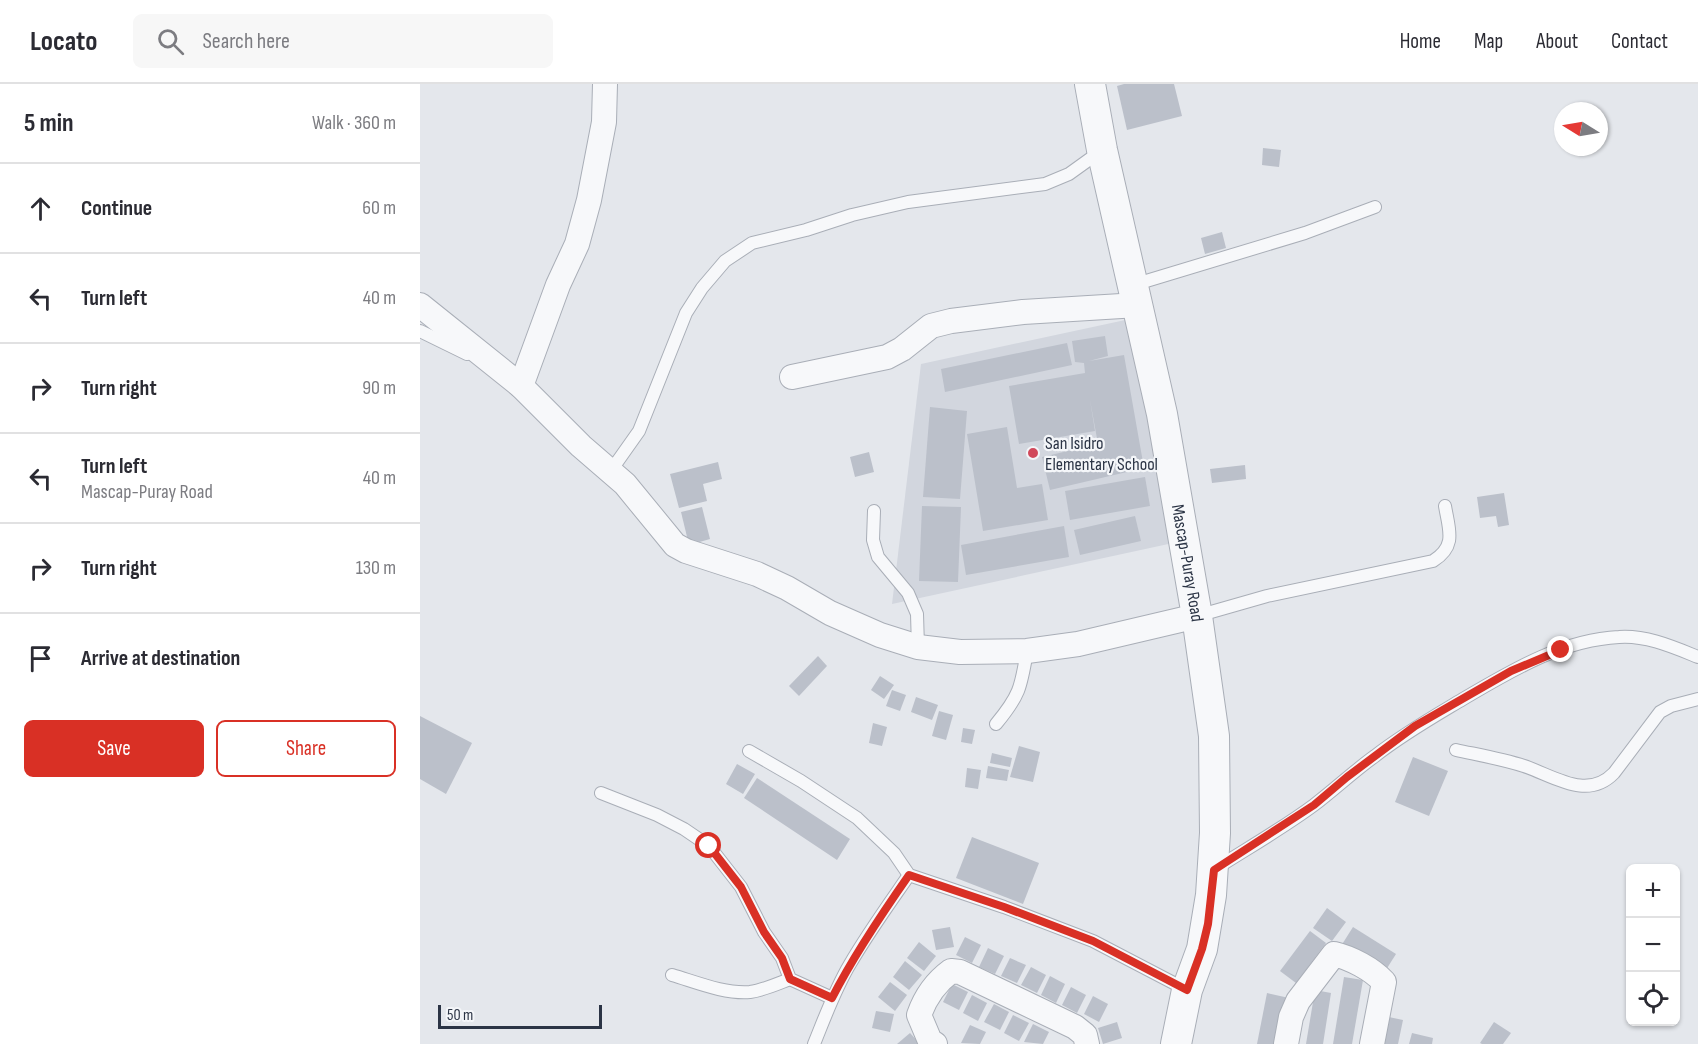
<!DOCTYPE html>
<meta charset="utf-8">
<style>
body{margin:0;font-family:"Sofia Sans Condensed",sans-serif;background:#f7f7f7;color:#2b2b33}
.controls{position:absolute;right:18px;bottom:18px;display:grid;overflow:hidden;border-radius:9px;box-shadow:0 2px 4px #0004}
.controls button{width:54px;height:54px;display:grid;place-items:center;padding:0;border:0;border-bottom:2px solid #e1e1e2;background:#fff;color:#2b2b33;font:30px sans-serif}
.compass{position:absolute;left:1134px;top:18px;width:54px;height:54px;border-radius:50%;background:#fff;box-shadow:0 2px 4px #0004;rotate:281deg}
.scale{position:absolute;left:18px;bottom:15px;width:164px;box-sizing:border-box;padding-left:6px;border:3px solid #2b3445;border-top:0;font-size:16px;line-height:21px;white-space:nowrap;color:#2b3445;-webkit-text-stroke:4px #f4f6f9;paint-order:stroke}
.stop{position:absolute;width:18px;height:18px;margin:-14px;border:4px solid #d93025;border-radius:50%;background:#fff}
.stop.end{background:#d93025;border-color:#fff;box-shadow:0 2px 6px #0008}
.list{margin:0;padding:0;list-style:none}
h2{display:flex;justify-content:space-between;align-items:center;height:78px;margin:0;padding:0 24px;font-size:26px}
h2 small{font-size:20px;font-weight:400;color:#7c7c81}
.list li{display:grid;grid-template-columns:39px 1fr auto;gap:18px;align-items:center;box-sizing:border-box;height:90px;padding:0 24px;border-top:2px solid #e1e1e2}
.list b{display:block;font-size:22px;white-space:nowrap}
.list p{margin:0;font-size:20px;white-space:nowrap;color:#7c7c81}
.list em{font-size:20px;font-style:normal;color:#7c7c81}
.actions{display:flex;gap:12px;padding:18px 24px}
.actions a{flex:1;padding:14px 0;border:2px solid #d93025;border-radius:9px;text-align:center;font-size:21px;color:#d93025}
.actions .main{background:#d93025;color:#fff}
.icon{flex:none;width:33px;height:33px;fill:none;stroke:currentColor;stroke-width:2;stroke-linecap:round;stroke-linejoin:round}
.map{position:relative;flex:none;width:1278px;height:960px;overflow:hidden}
header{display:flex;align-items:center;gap:36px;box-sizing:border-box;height:84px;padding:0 30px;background:#fff;border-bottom:2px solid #e1e1e2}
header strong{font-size:28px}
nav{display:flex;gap:33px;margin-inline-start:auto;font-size:21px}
.search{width:420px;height:54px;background:#f7f7f7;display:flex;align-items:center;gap:15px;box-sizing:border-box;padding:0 21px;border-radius:9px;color:#7c7c81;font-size:22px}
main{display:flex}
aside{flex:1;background:#fff}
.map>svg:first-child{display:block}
.built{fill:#d2d6de}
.building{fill:#bbc0ca}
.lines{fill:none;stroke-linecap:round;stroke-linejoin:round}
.service-casing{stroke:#a9aeb7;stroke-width:14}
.minor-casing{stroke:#a9aeb7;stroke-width:26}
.tertiary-casing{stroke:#a9aeb7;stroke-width:32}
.service{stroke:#f7f8fa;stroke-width:12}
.minor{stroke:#f7f8fa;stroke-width:24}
.tertiary{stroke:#f7f8fa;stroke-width:30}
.route{stroke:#d93025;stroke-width:8}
.poi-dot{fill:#d1495b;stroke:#f4f6f9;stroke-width:2}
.labels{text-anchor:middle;stroke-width:4.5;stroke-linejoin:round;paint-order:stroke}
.poi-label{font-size:18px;fill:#2b3445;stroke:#f4f6f9;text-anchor:start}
.street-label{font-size:18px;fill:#2b3445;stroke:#f4f6f9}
</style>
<header>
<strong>Locato</strong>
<div class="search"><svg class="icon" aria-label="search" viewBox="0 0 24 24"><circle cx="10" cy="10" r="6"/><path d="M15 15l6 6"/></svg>Search here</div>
<nav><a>Home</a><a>Map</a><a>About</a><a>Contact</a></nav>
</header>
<main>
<aside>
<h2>5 min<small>Walk · 360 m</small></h2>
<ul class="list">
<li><svg class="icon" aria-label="ahead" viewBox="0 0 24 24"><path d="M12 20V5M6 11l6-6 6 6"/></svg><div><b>Continue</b></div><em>60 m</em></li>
<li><svg class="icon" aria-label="left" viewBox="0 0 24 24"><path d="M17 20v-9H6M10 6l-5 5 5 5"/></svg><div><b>Turn left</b></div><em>40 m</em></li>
<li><svg class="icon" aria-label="right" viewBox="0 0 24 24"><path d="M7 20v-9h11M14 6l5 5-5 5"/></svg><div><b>Turn right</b></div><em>90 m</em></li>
<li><svg class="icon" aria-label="left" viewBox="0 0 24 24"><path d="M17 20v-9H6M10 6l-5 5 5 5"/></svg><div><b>Turn left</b><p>Mascap-Puray Road</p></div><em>40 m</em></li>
<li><svg class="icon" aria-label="right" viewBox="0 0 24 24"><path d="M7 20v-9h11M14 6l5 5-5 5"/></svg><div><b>Turn right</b></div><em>130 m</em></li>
<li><svg class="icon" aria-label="arrive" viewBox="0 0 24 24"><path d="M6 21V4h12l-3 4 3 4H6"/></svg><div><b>Arrive at destination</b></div></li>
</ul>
<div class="actions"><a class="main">Save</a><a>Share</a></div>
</aside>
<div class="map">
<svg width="1278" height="960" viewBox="0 0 1278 960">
<rect width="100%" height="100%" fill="#e4e7ec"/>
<path class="built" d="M710 235 753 459 472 520 501 280Z"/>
<g class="building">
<path d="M704 0H754L762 32 707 46 697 2Z"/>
<path d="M843 64 861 66 859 83 842 81Z"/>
<path d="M802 148 806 164 785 170 781 154Z"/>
<path d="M685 252 688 272 669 277 704 271 724 384 630 406 622 373 678 360 670 316 675 347 599 360 589 302 665 289 664 279 655 278 652 257Z"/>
<path d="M647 259 652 281 525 308 521 285Z"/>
<path d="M510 323 547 327 540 415 503 413Z"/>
<path d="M587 343 597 404 622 400 628 436 563 447 547 350Z"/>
<path d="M449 368 454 388 435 393 430 373Z"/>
<path d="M298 378 302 395 283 400 287 417 259 424 250 390Z"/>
<path d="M825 381 826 395 792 399 790 385Z"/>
<path d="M725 393 730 422 650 436 645 407Z"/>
<path d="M1084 409 1089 441 1078 443 1076 432 1060 434 1057 413Z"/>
<path d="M502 422 541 423 538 498 499 497Z"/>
<path d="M282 423 290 455 269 461 261 428Z"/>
<path d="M715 432 721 457 660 471 654 446Z"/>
<path d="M644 442 649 473 546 491 541 461Z"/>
<path d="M398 572 407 582 379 612 369 602Z"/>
<path d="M460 592 474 601 464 615 451 606Z"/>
<path d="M472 606 486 611 480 627 466 622Z"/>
<path d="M496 613 518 621 512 636 491 628Z"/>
<path d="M519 627 533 631 526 656 512 652Z"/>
<path d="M0 632 52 659 26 710 0 695Z"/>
<path d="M453 639 467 643 462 662 449 659Z"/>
<path d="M543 644 555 646 552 660 541 658Z"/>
<path d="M599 662 620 668 613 698 590 693Z"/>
<path d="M572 669 592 674 590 683 570 679Z"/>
<path d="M993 673 1028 687 1009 732 975 718Z"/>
<path d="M317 680 335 690 323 710 306 700Z"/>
<path d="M568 682 589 686 587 697 566 694Z"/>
<path d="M547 684 561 686 558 705 545 703Z"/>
<path d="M337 694 430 755 417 776 324 714Z"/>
<path d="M552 753 619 779 603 820 536 794Z"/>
<path d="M907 824 926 838 912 857 893 844Z"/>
<path d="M530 843 534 863 516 866 512 846Z"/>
<path d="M933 843 976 870 964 889 921 862Z"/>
<path d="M890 847 906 859 876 899 860 887Z"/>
<path d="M545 853 561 861 552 879 536 871Z"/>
<path d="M499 858 516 872 504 887 487 874Z"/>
<path d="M568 864 584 872 575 890 559 883Z"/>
<path d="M590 874 606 881 597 899 581 892Z"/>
<path d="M485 877 502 891 489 906 473 893Z"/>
<path d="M611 883 626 891 617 909 601 901Z"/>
<path d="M630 892 645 900 636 919 621 911Z"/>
<path d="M924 893 943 896 932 960H913Z"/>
<path d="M470 898 487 911 475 927 458 913Z"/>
<path d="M532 900 548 908 539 926 523 918Z"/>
<path d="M651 903 666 911 657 929 642 921Z"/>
<path d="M895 906 911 909 903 960H886Z"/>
<path d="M847 909 869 914 860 960H837Z"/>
<path d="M552 911 567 919 558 937 543 929Z"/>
<path d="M673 912 688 920 679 938 664 930Z"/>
<path d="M574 920 589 928 580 946 564 938Z"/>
<path d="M456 927 474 930 470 948 452 944Z"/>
<path d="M593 931 609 939 599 957 584 949Z"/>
<path d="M964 932 983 936 978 960H958Z"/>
<path d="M697 938 702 954 683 960 678 944Z"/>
<path d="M1074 938 1091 949 1083 960H1062L1060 959Z"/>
<path d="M613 940 629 948 623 960 604 958Z"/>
<path d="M550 941 566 948 560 960 541 959Z"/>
<path d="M490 949 500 960H477Z"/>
<path d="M992 949 1013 954 1012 960H989Z"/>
</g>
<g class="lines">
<g class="service-casing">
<g id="service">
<path d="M713 201 885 149 955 123"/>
<path d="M0 247 47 270"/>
<path d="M190 388 219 347 266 229 282 204 305 177 332 159 386 146 432 131 488 118 625 100 649 90 681 67"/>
<path d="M454 427 453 456 458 473 488 509 497 530 498 563"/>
<path d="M777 532 847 512 1013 477C1037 462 1029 446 1025 422"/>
<path d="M576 640C600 611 601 603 607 567"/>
<path d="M1036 666C1059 671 1082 675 1104 682 1134 692 1167 717 1194 689L1240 628 1251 622 1278 615"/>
<path d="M329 667 381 697 437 734 474 769 489 791 584 823 673 857 767 906"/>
<path d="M181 709 237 731 264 745 289 762 321 803 344 848 362 874 370 895 412 914"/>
<path d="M795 785C828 764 863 744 894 721 915 705 934 687 955 672 983 650 1013 633 1043 615 1091 587 1141 556 1199 553 1226 551 1253 563 1278 573"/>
<path d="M252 891C276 898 304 910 330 908 344 906 357 900 370 895"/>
<path d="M394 960C405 933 415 905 430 880 448 849 469 820 489 791"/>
</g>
</g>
<g class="minor-casing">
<g id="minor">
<path d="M0 221 101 302 161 362 205 400 255 461 266 467 337 490 367 504 410 529 460 551 498 563 540 568 607 567 658 560 777 532"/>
<path d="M372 293 467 273 482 265 511 242 531 237 603 228 718 221"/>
<path d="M101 302 138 201 157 160 169 116 184 38 185 0"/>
<path d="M515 960 510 957 499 931C505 914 516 898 531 887L540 888 655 943 665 951 667 960"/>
<path d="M866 960 871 933 878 917 914 870C931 874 952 885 964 898L952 960"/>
</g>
</g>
<g class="tertiary-casing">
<g id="tertiary">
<path id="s1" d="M670 0 682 66 742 330 777 532 794 652 795 749 791 811 782 865 767 906 756 960"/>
</g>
</g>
<use href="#service" class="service"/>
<use href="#minor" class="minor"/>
<use href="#tertiary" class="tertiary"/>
</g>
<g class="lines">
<path class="route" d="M289 762 321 803 344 848 362 874 370 895 412 914C434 871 461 831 489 791L584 823 673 857 767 906 782 865 788 840 794 786 894 721 927 693 995 642 1091 587 1141 566"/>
</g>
<circle class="poi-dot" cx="613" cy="369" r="6"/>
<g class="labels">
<g class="poi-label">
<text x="625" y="365">San Isidro<tspan x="625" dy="21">Elementary School</tspan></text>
</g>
<g class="street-label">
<text dy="6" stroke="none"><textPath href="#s1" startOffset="489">Mascap-Puray Road</textPath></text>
</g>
</g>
</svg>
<div class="controls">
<button>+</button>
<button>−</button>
<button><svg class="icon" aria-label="locate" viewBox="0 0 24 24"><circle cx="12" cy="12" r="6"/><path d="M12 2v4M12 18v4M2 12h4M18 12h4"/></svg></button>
</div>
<svg class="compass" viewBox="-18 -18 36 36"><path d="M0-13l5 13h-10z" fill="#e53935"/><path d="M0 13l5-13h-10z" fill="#7c7c81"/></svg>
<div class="scale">50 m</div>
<div class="stop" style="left:289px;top:762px"></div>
<div class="stop end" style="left:1141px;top:566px"></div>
</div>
</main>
